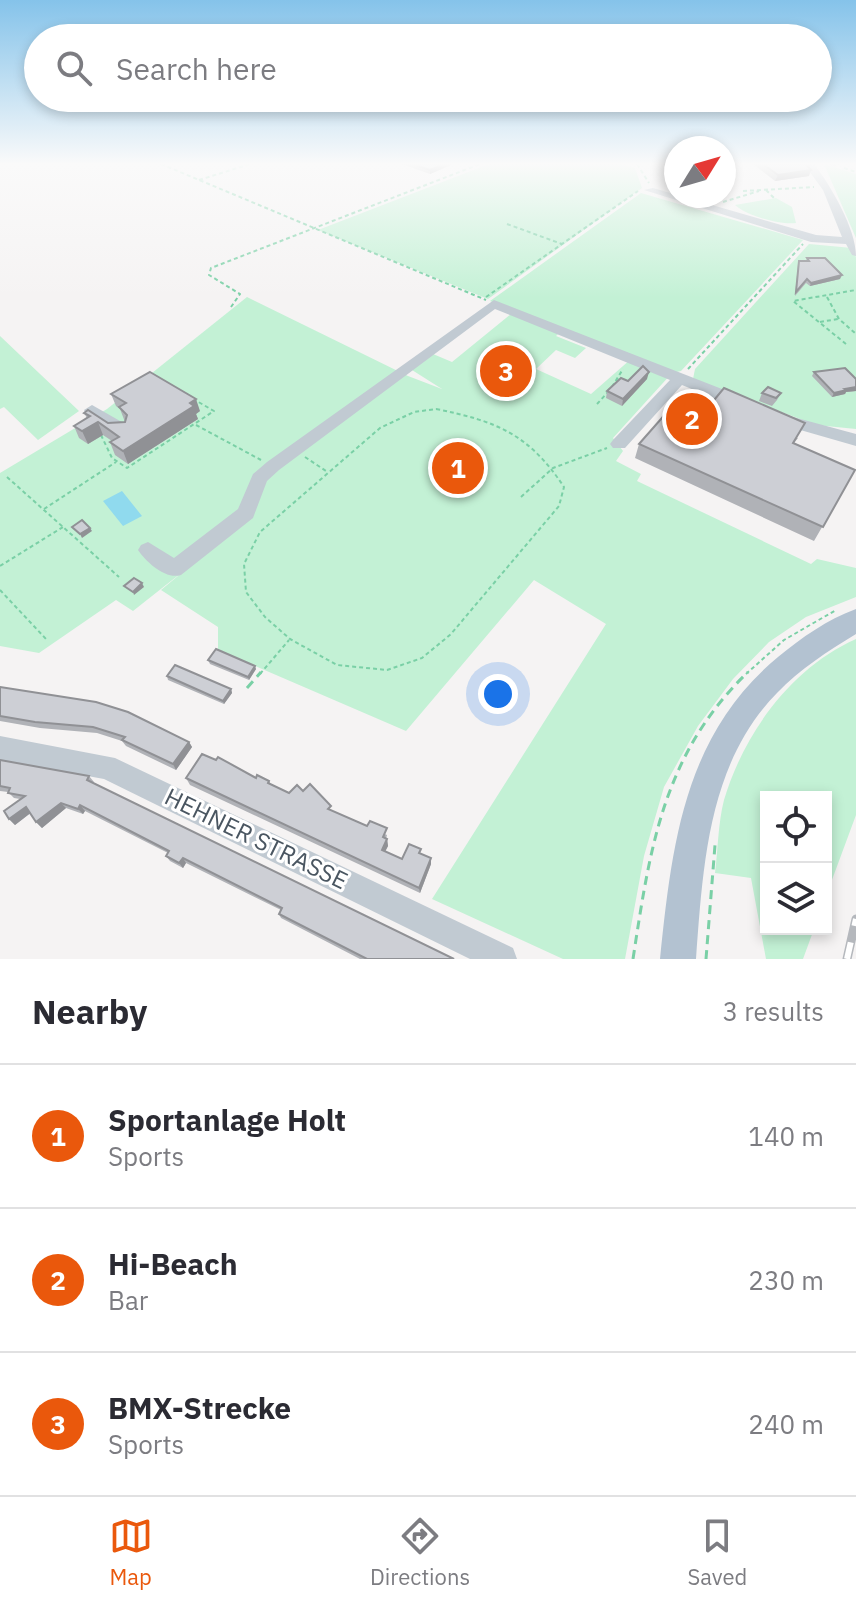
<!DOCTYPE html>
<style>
body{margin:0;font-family:"IBM Plex Sans",sans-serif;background:#f7f7f7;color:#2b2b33}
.controls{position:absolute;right:24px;bottom:24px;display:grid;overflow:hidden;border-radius:0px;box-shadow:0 4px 12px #0003}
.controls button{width:72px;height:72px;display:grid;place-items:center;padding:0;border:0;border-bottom:2px solid #e1e1e2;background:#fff;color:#2b2b33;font:40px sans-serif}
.compass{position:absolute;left:664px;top:136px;width:72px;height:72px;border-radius:50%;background:#fff;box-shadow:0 4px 12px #0003;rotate:53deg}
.you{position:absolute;left:498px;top:694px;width:28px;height:28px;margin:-20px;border:6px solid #fff;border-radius:50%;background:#1a73e8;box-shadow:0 0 0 12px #1a73e833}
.badge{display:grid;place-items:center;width:52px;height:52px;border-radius:50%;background:#ea580c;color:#fff;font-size:26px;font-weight:700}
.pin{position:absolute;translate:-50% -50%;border:4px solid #fff;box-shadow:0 2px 8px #0006}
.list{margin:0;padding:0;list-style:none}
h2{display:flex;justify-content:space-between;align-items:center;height:104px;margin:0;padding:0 32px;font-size:34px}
h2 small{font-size:26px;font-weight:400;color:#7c7c81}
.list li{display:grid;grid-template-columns:52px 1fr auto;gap:24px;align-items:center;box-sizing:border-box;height:144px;padding:0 32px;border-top:2px solid #e1e1e2}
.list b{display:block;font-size:30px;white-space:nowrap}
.list p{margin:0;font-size:26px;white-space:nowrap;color:#7c7c81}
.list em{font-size:26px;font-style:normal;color:#7c7c81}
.icon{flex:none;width:44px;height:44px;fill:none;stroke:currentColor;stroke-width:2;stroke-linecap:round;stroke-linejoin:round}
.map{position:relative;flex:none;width:856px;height:959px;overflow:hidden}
.search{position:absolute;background:#fff;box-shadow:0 4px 12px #0003;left:24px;right:24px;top:24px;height:88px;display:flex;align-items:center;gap:20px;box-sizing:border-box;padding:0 28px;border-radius:44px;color:#7c7c81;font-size:30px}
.sheet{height:536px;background:#fff}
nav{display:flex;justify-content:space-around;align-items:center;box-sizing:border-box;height:112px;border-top:2px solid #e1e1e2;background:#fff;font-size:22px;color:#7c7c81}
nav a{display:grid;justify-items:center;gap:4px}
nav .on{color:#ea580c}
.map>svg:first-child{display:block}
.green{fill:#c3f1d5}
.water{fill:#90daee}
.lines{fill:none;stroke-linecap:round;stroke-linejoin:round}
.path-far1{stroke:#7ad0a6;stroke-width:2;stroke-dasharray:4 3;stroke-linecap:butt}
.path{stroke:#7ad0a6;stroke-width:3;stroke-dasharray:9 6;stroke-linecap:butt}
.minor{fill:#c1cad2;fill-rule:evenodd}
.major{fill:#b3c2d1;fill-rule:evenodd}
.rail-casing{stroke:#b5b8bd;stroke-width:9}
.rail{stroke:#fff;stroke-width:6;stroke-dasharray:17;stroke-linecap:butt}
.wall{fill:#b0b2b7}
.shaded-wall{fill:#909195}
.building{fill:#cdcfd5;stroke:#909195;stroke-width:2}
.labels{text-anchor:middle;stroke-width:6;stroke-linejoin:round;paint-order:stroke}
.near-street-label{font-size:24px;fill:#4a5661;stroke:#fff}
</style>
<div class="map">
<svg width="856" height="959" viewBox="0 0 856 959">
<rect width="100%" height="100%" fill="#f5f3f3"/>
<g class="green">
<path d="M489 164H619L635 168 642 188 488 299 318 230Z"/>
<path d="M824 164 856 174V238Z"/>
<path d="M641 193 803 240 681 371 672 373 613 438 623 451 616 461 641 474 637 481 811 564 817 559 856 568V597L806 617 769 642 733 679 698 726 664 787 644 856 625 959H563L432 899 606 624 534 580 406 731 218 650V627L161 590 190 566 133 611 116 600 39 653 0 646V473L107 409 247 297 408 376 442 389 412 370 433 354 452 362 511 314 559 333 556 336 586 348 575 358 556 350 536 369 591 394 631 359 490 301Z"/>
<path d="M776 198 792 207 796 223C780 225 747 216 735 205Z"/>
<path d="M809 244 852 248 856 257V429L816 425 693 379 695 369Z"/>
<path d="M0 336 79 411 38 440 4 407 0 409Z"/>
<path d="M856 639V815L826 896V797H766V929H814L803 959H766L751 878 715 873C718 850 718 823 724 800 744 733 791 668 856 639Z"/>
</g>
<path class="water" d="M122 491 142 516 123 526 103 501Z"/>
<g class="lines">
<g class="path-far1">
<path d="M161 164 486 300"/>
<path d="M637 164 649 183"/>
<path d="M844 168 856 172"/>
<path d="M199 180 250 164"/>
<path d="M766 190 774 198"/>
<path d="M743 191 814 187"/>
<path d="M723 202 759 191"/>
<path d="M507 224 562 244"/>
<path d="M486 297 638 191"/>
<path d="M827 297 839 319 856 334"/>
<path d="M231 307 240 294 209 275 211 268 480 164"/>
<path d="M820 322 838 319"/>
<path d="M846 344 793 301 856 290"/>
<path d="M688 369 803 244"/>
<path d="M612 387 623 369"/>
<path d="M597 404 608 392"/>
<path d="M436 409C496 421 529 434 564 487L559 506 451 634 422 658 387 670 337 665 290 639 265 617 246 592 244 564 260 532 380 428 414 412Z"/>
<path d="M196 425 261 460"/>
<path d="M101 435 112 458 127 468 214 411 195 400"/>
<path d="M305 457 326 471"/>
<path d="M7 477 119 577"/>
<path d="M521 497 553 468 607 448"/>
<path d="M44 509 116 462"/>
<path d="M0 566 63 527"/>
<path d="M0 590 46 639"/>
<path d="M260 674 289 640"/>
<path d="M746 674 784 640 836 610"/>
</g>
<g class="path">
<path d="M247 688 261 672"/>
<path d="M633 959C650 848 663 754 748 672"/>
<path d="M706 959 715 845"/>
</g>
<g class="minor">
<path d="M804 164H814C831 186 856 229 856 256L852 255 846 244 811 242 644 190 653 188 816 235 842 237 823 190Z"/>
<path d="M829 164H840L834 167Z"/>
<path d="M494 300 745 398 747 402 745 406H733L682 385 625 448H613L610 444 613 440 670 380 495 309 279 470 267 481 253 518 181 575C166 580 146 562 138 550L141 545 148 542 174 558 238 509 253 474 267 462Z"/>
<path d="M92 405 127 425 129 429 127 433H115L86 414 84 410Z"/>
<path d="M782 414 856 434V446L776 423 774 419Z"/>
<path d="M0 736 115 758 513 948 517 959H470L104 779 0 760Z"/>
</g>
<path class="major" d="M856 609V634C828 651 800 669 777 693 708 763 703 866 696 959H660C672 844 684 735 778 657 801 638 828 619 856 609Z"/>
<g class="rail-casing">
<path id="rail" d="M847 959 856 919"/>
</g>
<use href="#rail" class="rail"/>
</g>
<g class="wall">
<path d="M402 164H453L430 174Z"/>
<path d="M753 164H806L809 176 775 181Z"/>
<path d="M807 258 840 279 810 286 806 283 795 296 798 264 799 261H806Z"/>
<path d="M814 372 856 379V391L846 392 845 394 832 397 812 376Z"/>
<path d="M647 379 622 406 606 398 607 391 628 381Z"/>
<path d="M762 393H781L777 400 772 406 759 401Z"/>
<path d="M111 394 200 411 196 414 198 419 128 464 115 455 110 442 112 441 103 435 88 444 79 438 74 426 87 418 84 413 108 423 125 422 120 409 116 406Z"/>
<path d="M696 422 798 438 794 443 855 470 814 541 635 458 639 444Z"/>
<path d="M208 660 256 669 249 680 210 664Z"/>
<path d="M167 676 231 689 232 693 224 704 168 680Z"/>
<path d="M0 687 189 742 192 747 176 770 126 746 122 741 97 733 40 728 0 721Z"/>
<path d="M0 760 89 776 94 782 93 783 454 959H360L281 918 279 914 281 910 186 863 183 868 170 861 166 856 168 853 85 811 83 814 66 808 42 828 36 822 30 813 15 825 9 819 20 799 14 798 8 792 0 791Z"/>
<path d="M186 778H256L269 781 271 785 289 793 303 791 333 811 387 835 386 839H387L388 846 385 851 402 859 421 854 431 858V864L420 893 190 785Z"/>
</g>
<g class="shaded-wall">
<path d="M445 164H453L430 174V170Z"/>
<path d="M811 170 809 176 775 181 778 175Z"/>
<path d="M842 275 840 279 810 286 811 283Z"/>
<path d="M649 372 647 379 622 406 623 399Z"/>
<path d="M856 387V391L846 392 845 394 832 397 834 393 845 389Z"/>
<path d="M196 399 200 411 196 414 198 419 128 464 123 451Z"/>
<path d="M98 422 103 435 88 444 82 431Z"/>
<path d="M90 528 92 531 82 538 80 534Z"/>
<path d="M142 583 144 587 134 595 133 592Z"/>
<path d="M255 666 256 669 249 680 248 677Z"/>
<path d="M231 689 232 693 224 704 223 701Z"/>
<path d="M189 742 192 747 176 770 173 764Z"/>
<path d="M61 803 66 808 42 828 36 822Z"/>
<path d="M80 805 85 811 83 814 78 809Z"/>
<path d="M26 807 32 812 15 825 9 819Z"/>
<path d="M387 839 388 846 383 856 382 850Z"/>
<path d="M183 858 186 863 183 868 179 863Z"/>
<path d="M431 858V864L420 893 419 888Z"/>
</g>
<g class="building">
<path d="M412 164H445L430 170Z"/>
<path d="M763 164H806L811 170 778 175Z"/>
<path d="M807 258H825L842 275 811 283 807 279 796 292 799 261H809Z"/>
<path d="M643 366 649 372 623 399 607 391 621 378 628 381Z"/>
<path d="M845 368 856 379V387L845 389 847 390 834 393 814 372Z"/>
<path d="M150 372 196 399 190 403 194 406 123 451 110 442 119 437 98 422 82 431 74 426 90 416 84 413 88 410 108 423 125 422 127 415 119 407 126 403 111 394Z"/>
<path d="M768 387 781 393 776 398 762 393Z"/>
<path d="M724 388 805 423 793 443 855 470 823 527 639 444 668 411 696 422Z"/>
<path d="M82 520 90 528 80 534 72 527Z"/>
<path d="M134 578 142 583 133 592 124 586Z"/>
<path d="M216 649 255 666 248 677 208 660Z"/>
<path d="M175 665 231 689 223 701 167 676Z"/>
<path d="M0 687 96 702 128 712 189 742 173 764 122 740 125 737 93 727 35 722 0 716Z"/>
<path d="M202 754 216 760 218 757 256 778 257 775 269 781 268 783 289 793 297 785 303 791 310 784 331 806 328 809 367 826 370 821 387 828 383 837 387 839 382 850 402 859 409 844 421 849 419 853 431 858 419 888 186 778Z"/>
<path d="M0 760 89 776 87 780 454 959H367L279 914 282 908 183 858 179 863 166 856 169 851 80 805 78 809 61 803 36 822 26 807 9 819 4 811 25 796 8 793 10 788 0 786Z"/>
</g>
<linearGradient id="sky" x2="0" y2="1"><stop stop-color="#85c3ea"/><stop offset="0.55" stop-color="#fafafa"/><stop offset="1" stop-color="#fafafa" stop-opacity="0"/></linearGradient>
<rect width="856" height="298" fill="url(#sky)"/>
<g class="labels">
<g class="near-street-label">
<text transform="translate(256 839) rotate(26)" y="8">HEHNER STRASSE</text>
</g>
</g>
</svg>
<div class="controls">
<button><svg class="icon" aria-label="locate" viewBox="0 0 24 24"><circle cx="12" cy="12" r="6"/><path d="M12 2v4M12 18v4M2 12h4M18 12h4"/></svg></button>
<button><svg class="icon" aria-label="layers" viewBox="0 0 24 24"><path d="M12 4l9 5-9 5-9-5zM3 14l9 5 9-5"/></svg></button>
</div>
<svg class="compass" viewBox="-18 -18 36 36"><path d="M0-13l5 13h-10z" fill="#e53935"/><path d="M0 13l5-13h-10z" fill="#7c7c81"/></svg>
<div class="you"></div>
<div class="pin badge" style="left:458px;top:468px">1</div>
<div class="pin badge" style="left:692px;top:419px">2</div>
<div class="pin badge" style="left:506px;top:371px">3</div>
<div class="search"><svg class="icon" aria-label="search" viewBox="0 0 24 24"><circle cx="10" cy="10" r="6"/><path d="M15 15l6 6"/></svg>Search here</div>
</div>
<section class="sheet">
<h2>Nearby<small>3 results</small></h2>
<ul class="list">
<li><span class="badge">1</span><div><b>Sportanlage Holt</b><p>Sports</p></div><em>140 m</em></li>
<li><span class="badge">2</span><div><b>Hi-Beach</b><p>Bar</p></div><em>230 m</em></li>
<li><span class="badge">3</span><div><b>BMX-Strecke</b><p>Sports</p></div><em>240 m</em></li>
</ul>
</section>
<nav>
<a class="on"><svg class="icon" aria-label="map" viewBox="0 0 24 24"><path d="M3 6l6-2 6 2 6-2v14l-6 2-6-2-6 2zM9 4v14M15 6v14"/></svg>Map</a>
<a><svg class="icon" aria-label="directions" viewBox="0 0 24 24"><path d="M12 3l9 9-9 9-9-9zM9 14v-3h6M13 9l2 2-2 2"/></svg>Directions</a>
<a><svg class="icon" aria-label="saved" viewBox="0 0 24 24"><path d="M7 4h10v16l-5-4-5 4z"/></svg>Saved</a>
</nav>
